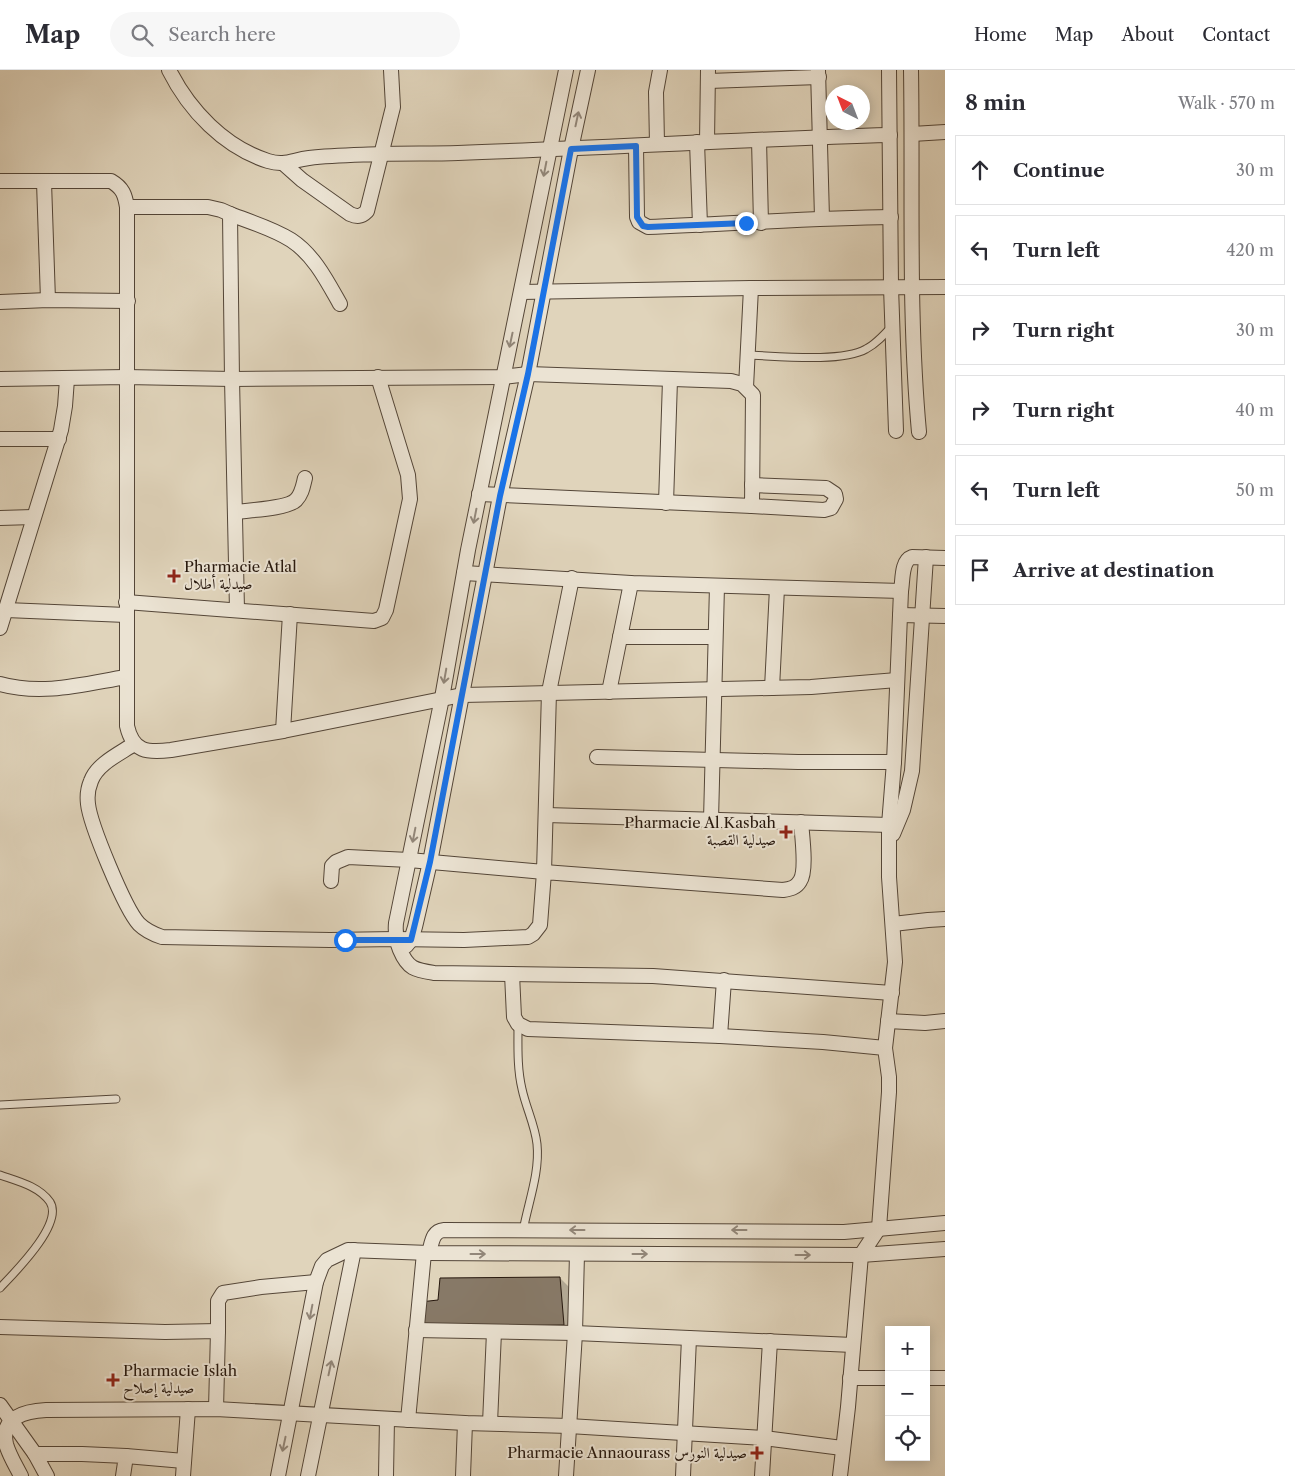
<!DOCTYPE html>
<meta charset="utf-8">
<style>
body{margin:0;font-family:"Libre Caslon Text",Amiri,serif;background:#f7f7f7;color:#2b2b33}
.controls{position:absolute;right:15px;bottom:15px;display:grid;overflow:hidden;border-radius:0px;box-shadow:0 2px 12px #0003}
.controls button{width:45px;height:45px;display:grid;place-items:center;padding:0;border:0;border-bottom:1px solid #e1e1e2;background:#fff;color:#2b2b33;font:25px sans-serif}
.compass{position:absolute;left:825px;top:15px;width:45px;height:45px;border-radius:50%;background:#fff;box-shadow:0 2px 12px #0003;rotate:318deg}
.stop{position:absolute;width:15px;height:15px;margin:-11px;border:4px solid #1a73e8;border-radius:50%;background:#fff}
.stop.end{background:#1a73e8;border-color:#fff;box-shadow:0 1px 5px #0008}
.list{margin:0;padding:0;list-style:none}
h2{display:flex;justify-content:space-between;align-items:center;height:65px;margin:0;padding:0 20px;font-size:21px}
h2 small{font-size:16px;font-weight:400;color:#7c7c81}
.list li{display:grid;grid-template-columns:32px 1fr auto;gap:15px;align-items:center;box-sizing:border-box;height:70px;margin:0 10px 10px;padding:0 10px;border:1px solid #e1e1e2;border-radius:0px}
.list b{display:block;font-size:19px;white-space:nowrap}
.list em{font-size:16px;font-style:normal;color:#7c7c81}
.icon{flex:none;width:28px;height:28px;fill:none;stroke:currentColor;stroke-width:2;stroke-linecap:round;stroke-linejoin:round}
.map{position:relative;flex:none;width:945px;height:1406px;overflow:hidden}
header{display:flex;align-items:center;gap:30px;box-sizing:border-box;height:70px;padding:0 25px;background:#fff;border-bottom:1px solid #e1e1e2}
header strong{font-size:24px}
nav{display:flex;gap:28px;margin-inline-start:auto;font-size:18px}
.search{width:350px;height:45px;background:#f7f7f7;display:flex;align-items:center;gap:12px;box-sizing:border-box;padding:0 18px;border-radius:28px;color:#7c7c81;font-size:19px}
main{display:flex}
aside{flex:1;background:#fff}
.map>svg:first-child{display:block}
.shadow{fill:#0003}
.building{fill:#877967;stroke:#26170d}
.lines{fill:none;stroke-linecap:round;stroke-linejoin:round}
.service-casing{stroke:#544638;stroke-width:9}
.minor-casing{stroke:#544638;stroke-width:16}
.service{stroke:#ebe3d3;stroke-width:7}
.minor{stroke:#ebe3d3;stroke-width:14}
.oneway{stroke:#92877a}
.route{stroke:#1a73e8;stroke-width:6}
.poi-dot{fill:#8f2418;stroke:#ebe3d3;stroke-width:2}
.labels{text-anchor:middle;stroke-width:4;stroke-linejoin:round;paint-order:stroke}
.poi-label{font-size:15px;fill:#26170d;stroke:#ebe3d3;text-anchor:start}
</style>
<header>
<strong>Map</strong>
<div class="search"><svg class="icon" aria-label="search" viewBox="0 0 24 24"><circle cx="10" cy="10" r="6"/><path d="M15 15l6 6"/></svg>Search here</div>
<nav><a>Home</a><a>Map</a><a>About</a><a>Contact</a></nav>
</header>
<main>
<div class="map">
<svg width="945" height="1406" viewBox="0 0 945 1406">
<rect width="100%" height="100%" fill="#e0d4bb"/>
<filter id="stains"><feTurbulence type="fractalNoise" baseFrequency=".004" numOctaves="4"/><feColorMatrix values="0 0 0 0 .2 0 0 0 0 .09 0 0 0 0 .02 0 0 0 .5 -.17"/></filter>
<radialGradient id="worn" r=".72"><stop offset=".6" stop-color="#630" stop-opacity="0"/><stop offset="1" stop-color="#630" stop-opacity=".3"/></radialGradient>
<path class="shadow" d="M560 1208 569 1217 573 1264 430 1265Z"/>
<path class="building" d="M560 1207 564 1255 419 1257 420 1232 438 1230 440 1208Z"/>
<g class="lines">
<g class="service-casing">
<g id="service">
<path d="M747 285C777 286 841 293 866 279 876 274 884 265 892 256"/>
<path d="M518 954C518 976 517 998 522 1019 526 1038 535 1055 537 1074 540 1103 528 1133 523 1161"/>
<path d="M0 1035 116 1029"/>
<path d="M0 1105C17 1111 39 1116 50 1132 64 1154 14 1203 0 1218"/>
</g>
</g>
<g class="minor-casing">
<g id="minor">
<path d="M169 0C189 40 224 77 268 91 285 96 292 90 309 88 333 85 357 85 381 84 407 83 432 84 458 83 602 78 746 69 890 65"/>
<path d="M566 0 468 480 442 628 396 853C395 863 396 870 400 880 408 899 415 900 434 903L653 906 892 923"/>
<path d="M818 0 822 148"/>
<path d="M889 0 891 217 896 361"/>
<path d="M911 0C913 120 908 242 919 362"/>
<path d="M709 11 819 7"/>
<path d="M912 64 945 62"/>
<path d="M759 70 761 153"/>
<path d="M697 72 700 155"/>
<path d="M707 72 708 0"/>
<path d="M657 74 656 22 660 0"/>
<path d="M636 76 637 147 639 152 648 157C729 154 810 148 891 147"/>
<path d="M284 94 302 110 350 144C357 147 361 147 367 141L393 37 391 0"/>
<path d="M0 111H111C123 118 125 125 127 137V656C133 682 147 683 171 680L283 661 462 625 811 617 897 610"/>
<path d="M44 112 48 230"/>
<path d="M127 137H208L221 140 230 144 232 309 237 540"/>
<path d="M230 144C250 152 272 158 291 170 314 185 327 211 340 234"/>
<path d="M521 222 751 218 945 217"/>
<path d="M0 232 48 230 128 231"/>
<path d="M0 309 126 307 232 309 503 307 528 304 731 311 742 314 753 325 752 436 479 424"/>
<path d="M746 317 751 218"/>
<path d="M0 369H59"/>
<path d="M666 433 670 310"/>
<path d="M752 436 824 440 831 438 836 429 835 424 826 418 752 415"/>
<path d="M235 442C249 440 287 439 296 430 302 424 303 416 305 408"/>
<path d="M0 448 33 447"/>
<path d="M464 503 631 513 901 521C903 510 901 491 912 487L945 488"/>
<path d="M126 532 374 551 382 548 386 540 410 429 408 405 378 307"/>
<path d="M6 540 126 545"/>
<path d="M900 545 945 546"/>
<path d="M0 558 61 360 65 336 67 309"/>
<path d="M620 567H714"/>
<path d="M0 614C42 626 84 614 126 607"/>
<path d="M772 618 777 518"/>
<path d="M609 622 631 513"/>
<path d="M283 661 290 544"/>
<path d="M134 674C119 684 97 694 91 711 88 718 87 726 88 734 90 754 125 839 139 854 146 861 153 864 162 867L330 870 396 869 464 870 528 867 533 864 540 855 544 802 783 820C790 819 796 818 800 811 807 801 802 765 801 752"/>
<path d="M597 687 798 692H894"/>
<path d="M546 745 889 755"/>
<path d="M711 750 717 516"/>
<path d="M893 764 903 740 912 701 926 487"/>
<path d="M331 811 332 796 336 792 348 787 409 790 544 802 549 622 572 508"/>
<path d="M893 854 928 850 945 849"/>
<path d="M406 876 411 870 415 857 430 792 500 426 528 304 571 79 588 0"/>
<path d="M512 904 514 947 518 954 528 959 720 966 823 972 885 978 889 1007V1022L879 1158 861 1185 848 1337 840 1406"/>
<path d="M888 951 925 953 945 951"/>
<path d="M720 966 724 910"/>
<path d="M885 978 895 892 889 807V755L894 692 901 521"/>
<path d="M429 1183C432 1173 432 1161 444 1160L844 1162 945 1153"/>
<path d="M0 1257 165 1262 218 1261 216 1339"/>
<path d="M416 1260 575 1263 853 1275"/>
<path d="M218 1261V1231L223 1223 261 1217 316 1212"/>
<path d="M850 1308H889"/>
<path d="M926 1308H945"/>
<path d="M0 1335 35 1384 47 1406"/>
<path d="M408 1350 424 1183"/>
<path d="M490 1353 494 1262"/>
<path d="M35 1384H82L126 1386 123 1406"/>
<path d="M126 1386 184 1391"/>
<path d="M21 1406C16 1396 9 1385 6 1374 0 1347 26 1341 46 1340L216 1339 465 1353 569 1356 764 1368 842 1378"/>
<path d="M183 1406 188 1339"/>
<path d="M278 1406 316 1212 322 1196 327 1190 348 1180 429 1183 861 1185 945 1179"/>
<path d="M308 1406 354 1180"/>
<path d="M386 1406 387 1349"/>
<path d="M463 1406 465 1353"/>
<path d="M566 1406 575 1263 577 1184"/>
<path d="M683 1406 689 1268"/>
<path d="M762 1406 770 1271"/>
</g>
</g>
<use href="#service" class="service"/>
<use href="#minor" class="minor"/>
</g>
<defs><path id="oneway-shaft" d="M-6 0H5M1.5-3L5.5 0L1.5 3" fill="none" stroke-width="1.6" stroke-linecap="round" stroke-linejoin="round" transform="scale(1.25)"/></defs>
<g class="oneway">
<use href="#oneway-shaft" transform="translate(577 49) rotate(-78)"/>
<use href="#oneway-shaft" transform="translate(545 99) rotate(101)"/>
<use href="#oneway-shaft" transform="translate(511 270) rotate(102)"/>
<use href="#oneway-shaft" transform="translate(475 446) rotate(101)"/>
<use href="#oneway-shaft" transform="translate(445 606) rotate(100)"/>
<use href="#oneway-shaft" transform="translate(414 765) rotate(101)"/>
<use href="#oneway-shaft" transform="translate(577 1160) rotate(180)"/>
<use href="#oneway-shaft" transform="translate(739 1160) rotate(-180)"/>
<use href="#oneway-shaft" transform="translate(478 1184)"/>
<use href="#oneway-shaft" transform="translate(640 1184)"/>
<use href="#oneway-shaft" transform="translate(803 1185)"/>
<use href="#oneway-shaft" transform="translate(311 1242) rotate(101)"/>
<use href="#oneway-shaft" transform="translate(330 1298) rotate(-78)"/>
<use href="#oneway-shaft" transform="translate(284 1374) rotate(102)"/>
</g>
<g class="lines">
<path class="route" d="M345 870H411L430 792 500 426 528 304 571 79 636 76 637 147 643 156 648 157 746 153"/>
</g>
<g class="poi-dot">
<path d="M171.5 498.5h5v5h5v5h-5v5h-5v-5h-5v-5h5z"/>
<path d="M783.5 754.5h5v5h5v5h-5v5h-5v-5h-5v-5h5z"/>
<path d="M110.5 1302.5h5v5h5v5h-5v5h-5v-5h-5v-5h5z"/>
<path d="M754.5 1375.5h5v5h5v5h-5v5h-5v-5h-5v-5h5z"/>
</g>
<g class="labels">
<g class="poi-label">
<text x="184" y="502">Pharmacie Atlal<tspan x="184" dy="17">صيدلية أطلال</tspan></text>
<text x="776" y="758" text-anchor="end">Pharmacie Al Kasbah<tspan x="776" dy="17">صيدلية القصبة</tspan></text>
<text x="123" y="1306">Pharmacie Islah<tspan x="123" dy="17">صيدلية إصلاح</tspan></text>
<text x="747" y="1388" text-anchor="end">Pharmacie Annaourass صيدلية النورس</text>
</g>
</g>
<rect width="100%" height="100%" filter="url(#stains)"/>
<rect width="100%" height="100%" fill="url(#worn)"/>
</svg>
<div class="controls">
<button>+</button>
<button>−</button>
<button><svg class="icon" aria-label="locate" viewBox="0 0 24 24"><circle cx="12" cy="12" r="6"/><path d="M12 2v4M12 18v4M2 12h4M18 12h4"/></svg></button>
</div>
<svg class="compass" viewBox="-18 -18 36 36"><path d="M0-13l5 13h-10z" fill="#e53935"/><path d="M0 13l5-13h-10z" fill="#7c7c81"/></svg>
<div class="stop" style="left:345px;top:870px"></div>
<div class="stop end" style="left:746px;top:153px"></div>
</div>
<aside>
<h2>8 min<small>Walk · 570 m</small></h2>
<ul class="list">
<li><svg class="icon" aria-label="ahead" viewBox="0 0 24 24"><path d="M12 20V5M6 11l6-6 6 6"/></svg><div><b>Continue</b></div><em>30 m</em></li>
<li><svg class="icon" aria-label="left" viewBox="0 0 24 24"><path d="M17 20v-9H6M10 6l-5 5 5 5"/></svg><div><b>Turn left</b></div><em>420 m</em></li>
<li><svg class="icon" aria-label="right" viewBox="0 0 24 24"><path d="M7 20v-9h11M14 6l5 5-5 5"/></svg><div><b>Turn right</b></div><em>30 m</em></li>
<li><svg class="icon" aria-label="right" viewBox="0 0 24 24"><path d="M7 20v-9h11M14 6l5 5-5 5"/></svg><div><b>Turn right</b></div><em>40 m</em></li>
<li><svg class="icon" aria-label="left" viewBox="0 0 24 24"><path d="M17 20v-9H6M10 6l-5 5 5 5"/></svg><div><b>Turn left</b></div><em>50 m</em></li>
<li><svg class="icon" aria-label="arrive" viewBox="0 0 24 24"><path d="M6 21V4h12l-3 4 3 4H6"/></svg><div><b>Arrive at destination</b></div></li>
</ul>
</aside>
</main>
